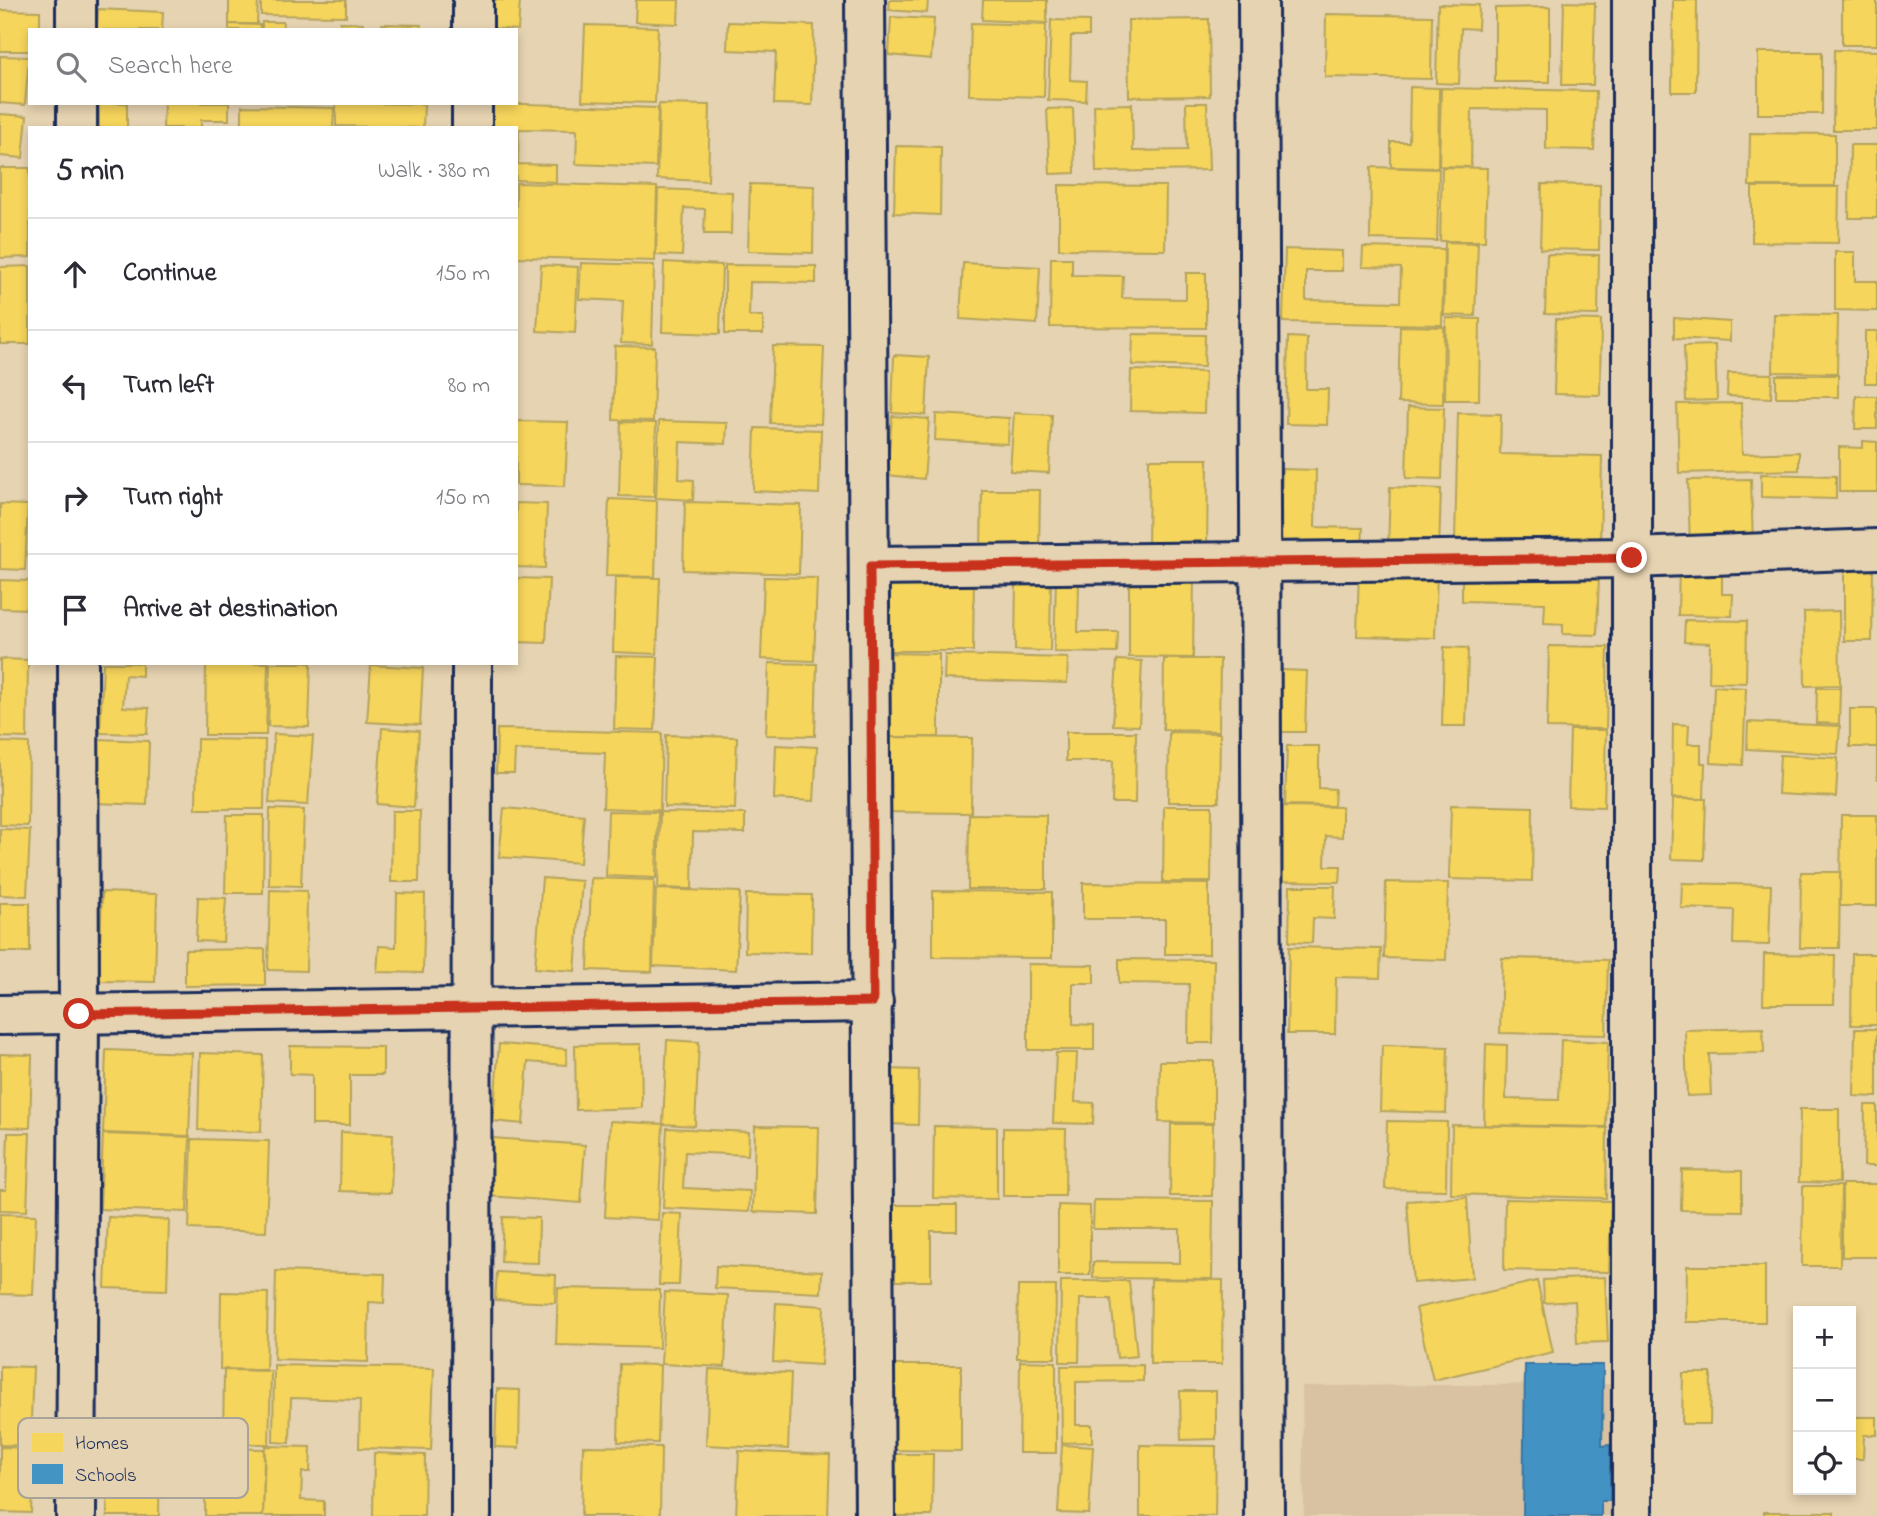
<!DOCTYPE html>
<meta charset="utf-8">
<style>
body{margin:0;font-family:"Indie Flower",sans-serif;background:#f7f7f7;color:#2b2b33}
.controls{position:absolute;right:21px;bottom:21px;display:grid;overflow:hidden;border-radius:0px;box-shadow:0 4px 10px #0003}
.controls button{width:63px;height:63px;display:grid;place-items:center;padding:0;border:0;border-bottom:2px solid #e1e1e2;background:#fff;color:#2b2b33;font:35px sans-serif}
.stop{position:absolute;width:21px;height:21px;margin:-16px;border:5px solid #c8321e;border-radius:50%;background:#fff}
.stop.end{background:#c8321e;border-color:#fff;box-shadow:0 2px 7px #0008}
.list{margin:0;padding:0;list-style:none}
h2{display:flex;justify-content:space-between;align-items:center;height:91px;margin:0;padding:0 28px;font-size:30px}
h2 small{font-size:23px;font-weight:400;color:#7c7c81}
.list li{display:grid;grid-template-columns:46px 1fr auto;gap:21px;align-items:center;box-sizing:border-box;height:112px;padding:0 28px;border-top:2px solid #e1e1e2}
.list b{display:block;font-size:26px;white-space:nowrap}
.list em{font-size:23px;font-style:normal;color:#7c7c81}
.icon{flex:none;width:38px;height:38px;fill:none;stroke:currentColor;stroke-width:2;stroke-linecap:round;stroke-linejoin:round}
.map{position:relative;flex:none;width:1877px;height:1516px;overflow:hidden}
.search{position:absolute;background:#fff;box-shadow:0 4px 10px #0003;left:28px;top:28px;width:490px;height:77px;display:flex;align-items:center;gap:18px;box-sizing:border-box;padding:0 24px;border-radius:0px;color:#7c7c81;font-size:26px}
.panel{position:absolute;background:#fff;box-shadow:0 4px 10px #0003;left:28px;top:126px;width:490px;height:539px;border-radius:0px}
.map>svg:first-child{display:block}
.built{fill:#d8c2a1}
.homes{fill:#f6d55c;stroke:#b4a35d;stroke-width:2}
.schools{fill:#4393c3;stroke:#3775a5;stroke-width:2}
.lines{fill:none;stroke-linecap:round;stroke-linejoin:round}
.minor-casing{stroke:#1b2f5e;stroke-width:44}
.minor{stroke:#e6d3b1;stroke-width:38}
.route{stroke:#c8321e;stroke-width:9}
.key{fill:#e6d3b1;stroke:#a9a298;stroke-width:2}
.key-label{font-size:19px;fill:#1b2f5e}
</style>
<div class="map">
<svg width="1877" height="1516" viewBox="0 0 1877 1516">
<rect width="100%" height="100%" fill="#e6d3b1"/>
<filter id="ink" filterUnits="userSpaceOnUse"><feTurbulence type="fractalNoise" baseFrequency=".0143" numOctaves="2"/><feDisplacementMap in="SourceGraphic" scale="14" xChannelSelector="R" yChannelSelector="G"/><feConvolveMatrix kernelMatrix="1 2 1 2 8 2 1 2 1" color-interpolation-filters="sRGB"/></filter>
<g filter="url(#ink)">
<path class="built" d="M1617 1384 1618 1516H1304L1302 1386Z"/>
<g class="homes">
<path d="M229 0H258L257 24H229Z"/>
<path d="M261 0H346V16L261 15Z"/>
<path d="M492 0H520L518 30 490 28Z"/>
<path d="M636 0H679L678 24 635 22Z"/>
<path d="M890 0H928L927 13 889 10Z"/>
<path d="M983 0H1047V23L982 20Z"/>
<path d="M1673 0H1697L1696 92H1672Z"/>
<rect x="1842" y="0" width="35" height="45"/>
<path d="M1564 2 1595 3 1593 85H1562Z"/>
<path d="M1438 4 1479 5 1478 29 1461 28 1459 84 1436 83Z"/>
<path d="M1550 7V82H1495V8Z"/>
<path d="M98 9 163 12 162 30H97Z"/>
<path d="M0 10 40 11V30H30V51H0Z"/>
<path d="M1326 14 1432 16 1431 79 1325 77Z"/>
<path d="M891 17 934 19 931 59 889 55Z"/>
<path d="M1209 19 1210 96 1129 97 1128 20Z"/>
<path d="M1051 20 1089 21V36H1071L1070 80 1087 81 1086 101 1048 100Z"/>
<path d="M262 22H283L282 30H262Z"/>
<path d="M340 22 363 23V30H340Z"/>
<path d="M728 22 814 25 812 105 774 104 776 52 727 50Z"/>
<path d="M971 23 1046 25 1044 97 969 95Z"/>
<path d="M229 24 260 25V30H229Z"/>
<path d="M382 24 421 25V30H382Z"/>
<path d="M585 25 658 27 655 103 582 101Z"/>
<path d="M1834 50 1877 51V130H1833Z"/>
<rect x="1758" y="52" width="64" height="62"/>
<path d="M0 56 29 57 25 105 0 103Z"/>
<path d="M1410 87 1439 88 1438 168 1391 167V142H1409Z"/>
<path d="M1441 88 1596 91 1594 150 1546 149V110L1472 109 1471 167 1439 166Z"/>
<rect x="99" y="103" width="28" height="25"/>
<path d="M164 103H229V120H201V128H163Z"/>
<path d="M336 103 424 104 423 128 336 126Z"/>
<path d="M493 103 658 108 656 167 576 164 577 130 519 129 518 164 556 165V182L516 180V128H493Z"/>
<path d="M1186 103H1207L1209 170 1096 172 1094 105 1132 104 1133 151 1187 150Z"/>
<path d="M659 104 710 105 708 181 657 179Z"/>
<path d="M242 106 334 108 333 128H242Z"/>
<path d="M1073 108 1075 173 1050 174 1047 109Z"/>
<path d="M0 114 27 116 23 158 0 156Z"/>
<path d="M1750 133 1835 134V186H1749Z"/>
<path d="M1850 145H1877V218H1849Z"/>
<path d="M896 146 941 147 940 215 894 213Z"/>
<path d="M1371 167 1439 169 1437 241 1370 239Z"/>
<path d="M1442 167 1487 168 1485 241H1440Z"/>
<path d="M0 168H30V257L0 258Z"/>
<path d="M516 183 657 187 655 261 516 257Z"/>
<path d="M750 184 814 186 813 253 748 251Z"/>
<path d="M1542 184 1600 185 1599 250 1540 249Z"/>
<path d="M1059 185 1166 186 1165 250 1059 249Z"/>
<path d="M1752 187H1839L1838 243 1752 242Z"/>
<path d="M658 189 732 192 731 234H704L705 209 684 208 682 256 656 255Z"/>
<path d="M1445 242 1478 243 1475 316 1444 315Z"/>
<path d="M1363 247 1444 249 1442 325 1283 322 1285 249 1342 251V271H1306V300L1400 302 1401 268 1362 267Z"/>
<path d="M1835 252H1855V281H1877V311L1835 310Z"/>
<path d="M1547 254 1599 255 1598 315 1545 314Z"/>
<path d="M1051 258H1072V275L1123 276 1122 298 1186 299V273H1206V328L1050 327Z"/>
<path d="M664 262 722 265 720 334 662 332Z"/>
<path d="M581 263 654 265 652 344 621 343 623 301 579 299Z"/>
<path d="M963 263 1040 267 1037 324 960 319Z"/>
<path d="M541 265 578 267 575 333 537 331Z"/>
<path d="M725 265 816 266V283L750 282 749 316H763V334H725Z"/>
<path d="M30 266V344H0V267Z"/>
<path d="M1774 314 1838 315 1837 373 1773 372Z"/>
<path d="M1446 318 1480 319 1479 400H1445Z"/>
<path d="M1674 318 1730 322V341L1674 338Z"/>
<path d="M1556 319 1601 320 1600 395 1554 394Z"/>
<path d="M1400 326 1444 327 1443 404 1398 403Z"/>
<rect x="1865" y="331" width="12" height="52"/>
<path d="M1133 334 1205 335 1204 367 1132 365Z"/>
<path d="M1288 337 1307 338 1306 389H1328L1327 425 1286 424Z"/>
<path d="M1715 345 1717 400 1686 401 1684 346Z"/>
<path d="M615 346 655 347 653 421 613 420Z"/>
<path d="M773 346 824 347 821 424 770 423Z"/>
<path d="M894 355 929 357 926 415 892 413Z"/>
<path d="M1131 370 1205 372 1204 413 1130 411Z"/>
<path d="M1728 373 1772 374 1771 398 1727 396Z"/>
<rect x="1776" y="375" width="62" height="22"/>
<path d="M1856 396H1877V429H1855Z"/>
<path d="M1741 403 1742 454 1799 452V470L1679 473 1677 404Z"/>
<path d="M1408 407 1444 408 1442 479 1406 478Z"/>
<path d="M1014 413 1052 415 1049 473 1010 471Z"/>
<path d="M1458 413 1501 414 1500 454 1602 456 1600 544 1455 541Z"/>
<path d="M936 414 1009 418 1008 444 935 440Z"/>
<path d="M892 416 929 419 924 479 887 475Z"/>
<path d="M516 421 568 422 565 486 516 485Z"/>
<path d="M659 421 727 423 726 444 680 442 679 479 694 480 693 500 656 498Z"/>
<path d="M621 422 656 423 654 497 619 496Z"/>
<path d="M755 428 821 430 819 494 753 491Z"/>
<path d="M1863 441 1877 442V492H1839V447L1863 448Z"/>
<path d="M1149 459H1208L1207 552H1148Z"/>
<path d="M1282 469 1316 470 1315 527 1363 528 1362 550 1280 548Z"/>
<path d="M1761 474 1836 476V499L1761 497Z"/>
<path d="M1751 479 1753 545 1690 547 1688 480Z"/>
<path d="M1390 487 1441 489 1439 551 1388 550Z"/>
<path d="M982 490H1040L1039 553H981Z"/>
<path d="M609 499 657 501 655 577 606 576Z"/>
<path d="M685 502 801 505 799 574 683 570Z"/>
<path d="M516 503 547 504 545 568 516 567Z"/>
<path d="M0 504 28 505 25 570 0 569Z"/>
<path d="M1679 564H1722V594H1733L1732 616 1678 615Z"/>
<path d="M1844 567H1873L1872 641H1844Z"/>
<path d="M1359 569 1437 571 1435 638 1357 636Z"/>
<path d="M1462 571 1599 574 1597 635 1563 634V624L1544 623 1545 603 1462 601Z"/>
<path d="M1129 572 1194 573 1193 658 1129 657Z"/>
<path d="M888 575 974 576 973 651H887Z"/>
<path d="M615 577 660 578 657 654 613 652Z"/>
<path d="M764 577 817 578 814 661 761 659Z"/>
<path d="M1016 577H1051L1050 651 1015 650Z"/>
<path d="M516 578 549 579 546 643 516 642Z"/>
<path d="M1056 579 1079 580 1078 632H1118L1117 653 1054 652Z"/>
<path d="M0 580 30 581 29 609 0 608Z"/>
<path d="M1839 611 1840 685 1805 686 1804 612Z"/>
<path d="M1685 620 1747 621 1746 683 1709 682 1710 643 1684 642Z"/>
<path d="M1549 646 1608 647 1606 729 1547 728Z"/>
<path d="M1444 647 1468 648 1466 726H1442Z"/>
<path d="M884 653 939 654V737H884Z"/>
<path d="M945 655 1068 658 1067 683 944 679Z"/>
<path d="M616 656 658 657 655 730 614 729Z"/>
<path d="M0 659 28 660 27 738 0 737Z"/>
<path d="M1164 659H1220L1219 731 1163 730Z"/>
<path d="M1117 660 1142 661 1139 726 1113 725Z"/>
<path d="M103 663H142V676L125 675 123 707 149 708 147 734 100 733Z"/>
<path d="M206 663H268L266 735H205Z"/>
<path d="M270 663H311L309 727 268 726Z"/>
<path d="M769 663 817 664 815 736 766 735Z"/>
<path d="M371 665 423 668 420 725 367 722Z"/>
<path d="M1281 670 1307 671 1305 732H1281Z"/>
<path d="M1714 686 1746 688 1743 765 1711 763Z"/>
<path d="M1817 688H1840L1839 724 1816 723Z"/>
<path d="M1850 709H1877V780V747H1850Z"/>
<path d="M1748 722 1840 726 1838 754 1747 749Z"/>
<path d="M1673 724 1689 725 1688 744H1701V763H1705L1704 799 1672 798Z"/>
<path d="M382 728 419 731 414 807 377 804Z"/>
<path d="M497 729 662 733 660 810 603 808 605 753 515 750 514 773H496Z"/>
<path d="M1570 730H1606L1604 807 1568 806Z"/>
<path d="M1066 732H1136L1135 803H1112L1113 761H1066Z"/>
<path d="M1169 732 1220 733 1219 802H1168Z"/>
<path d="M274 734 313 736 308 805 269 803Z"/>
<path d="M666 735 737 737 735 809 664 807Z"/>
<path d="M880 737 972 738 971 813 879 812Z"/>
<path d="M98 739 149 741 147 805 95 803Z"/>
<path d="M197 739 265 740 264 809H196Z"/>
<path d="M0 742 29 743 28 826 0 825Z"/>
<path d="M776 745 817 747 814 801 774 799Z"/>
<path d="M1287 746H1319V788L1335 789 1334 806 1285 805Z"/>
<path d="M1780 755 1838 758 1836 797 1778 794Z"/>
<path d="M1673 799H1706L1704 860 1671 859Z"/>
<path d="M1451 805 1533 807 1532 881 1449 879Z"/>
<path d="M1164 806H1212L1211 882H1163Z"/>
<path d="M1283 806 1342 807V837L1326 836 1325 866H1341L1340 882 1282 881Z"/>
<path d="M504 808 584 815 580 863 499 857Z"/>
<path d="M270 809 304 810 301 886 269 885Z"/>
<path d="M392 811H420L419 882H391Z"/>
<path d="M608 811 658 812 656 878 606 876Z"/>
<path d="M660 812 745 814V833L693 832 692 889 658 888Z"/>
<path d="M969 814 1046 815V889H968Z"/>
<path d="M227 815H264L263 893H225Z"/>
<path d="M1841 815H1877V906H1840Z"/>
<path d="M0 829 30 830 27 896 0 895Z"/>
<path d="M1801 872H1840L1839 948H1800Z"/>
<path d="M542 878 582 881 575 971 535 968Z"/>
<path d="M591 878 654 880 652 972 588 970Z"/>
<path d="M1386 882 1448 883 1446 960 1384 958Z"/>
<path d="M1083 883 1209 884V954H1165V919H1083Z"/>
<path d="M1682 883 1771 885 1769 945 1733 944 1734 910 1681 908Z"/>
<path d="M1290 886H1335L1334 919 1313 918 1312 943 1289 942Z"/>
<path d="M656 889 740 892 736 970 653 966Z"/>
<path d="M270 890 307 891 306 971 268 970Z"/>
<path d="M933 891 1052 892V958L933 957Z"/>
<path d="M102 892 157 894 155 982 99 981Z"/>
<path d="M397 893 425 894 423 973 377 972 379 946 396 947Z"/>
<path d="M746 894 812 895 811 953 745 952Z"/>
<path d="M198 897 226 898 223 942 196 941Z"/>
<rect x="0" y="903" width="30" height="49"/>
<path d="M1289 947 1381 949 1380 978 1336 977 1335 1034H1287Z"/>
<path d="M265 949V985L185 986V950Z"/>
<path d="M1764 954 1835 955 1834 1004H1763Z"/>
<path d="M1852 954H1877V1025H1851Z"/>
<path d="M1502 958 1608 960 1606 1035 1500 1033Z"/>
<path d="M1119 959 1214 960 1213 1043H1188L1189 984 1119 983Z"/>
<path d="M1028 964 1094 965V983H1073V1024L1094 1025V1050H1028Z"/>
<path d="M1763 1028 1764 1053 1709 1054 1711 1095 1687 1096 1685 1030Z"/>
<path d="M1855 1029H1877V1097L1854 1096Z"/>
<path d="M667 1040 699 1042 695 1126 663 1124Z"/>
<path d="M1561 1040 1608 1042 1606 1127 1484 1125 1486 1044 1507 1045 1506 1099 1559 1100Z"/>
<path d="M499 1044 567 1049 566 1065 528 1062 523 1124 493 1121Z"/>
<path d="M641 1044 642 1108 576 1110 575 1045Z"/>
<path d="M1382 1045 1448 1047 1446 1113 1380 1111Z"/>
<path d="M290 1046 383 1047V1075H350V1125H312V1075L290 1074Z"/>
<path d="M106 1050 192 1053 189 1136 103 1133Z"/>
<path d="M200 1053 263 1055 261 1132 198 1130Z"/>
<path d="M1056 1053H1077L1075 1102 1094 1103 1093 1124 1053 1123Z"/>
<path d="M0 1054 32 1055 30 1128 0 1127Z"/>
<path d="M1160 1061H1214V1123L1159 1122Z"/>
<path d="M887 1069 919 1070 918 1125 887 1124Z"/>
<path d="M1865 1105H1877V1166H1864Z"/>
<path d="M1800 1109H1839V1183L1799 1182Z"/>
<path d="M610 1121 663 1124 658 1220 605 1217Z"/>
<path d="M1387 1121 1447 1122 1446 1190 1385 1189Z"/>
<path d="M1171 1124H1213L1212 1196H1170Z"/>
<path d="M1452 1125 1607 1128 1606 1198 1451 1194Z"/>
<path d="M755 1126 819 1127 817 1214 753 1212Z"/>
<path d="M934 1126 997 1127V1199L933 1198Z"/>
<path d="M667 1128 749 1132 748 1155 685 1152 683 1188 750 1191 749 1212 663 1208Z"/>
<path d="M1003 1128 1066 1129 1065 1196H1003Z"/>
<path d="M341 1132 393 1134 391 1193 340 1191Z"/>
<path d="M8 1133H30L27 1211 0 1210V1190H6Z"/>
<path d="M103 1134 190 1137 187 1212 100 1209Z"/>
<path d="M493 1138 585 1145 581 1203 489 1196Z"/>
<path d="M192 1139 269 1141 266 1232 189 1229Z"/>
<path d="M1682 1170 1742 1171V1211L1681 1210Z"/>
<rect x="1842" y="1184" width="35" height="73"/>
<path d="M1803 1186H1841L1840 1266H1802Z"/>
<path d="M1467 1197 1472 1278 1413 1283 1407 1201Z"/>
<path d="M1505 1199 1611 1201 1609 1272 1504 1270Z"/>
<path d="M1094 1200 1213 1201 1212 1279 1093 1278V1262L1180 1263V1229H1093Z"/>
<path d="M889 1205H957V1231H931V1281H889Z"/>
<path d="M1058 1205 1090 1206V1275H1058Z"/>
<path d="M662 1213 682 1214 679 1285H659Z"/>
<path d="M0 1214 36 1215 33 1295 0 1294Z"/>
<path d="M108 1217 169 1220 167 1290 105 1288Z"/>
<path d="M503 1217 539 1218 538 1263 501 1262Z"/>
<path d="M716 1266 822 1271 821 1293 715 1288Z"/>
<path d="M1687 1266H1765V1322H1686Z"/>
<path d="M276 1271 385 1274 384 1303 369 1302 368 1362 274 1359Z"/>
<path d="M497 1272 556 1275 555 1303 495 1300Z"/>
<path d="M1605 1277 1608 1342 1577 1343 1575 1301 1544 1303 1543 1280Z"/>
<path d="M1151 1279 1223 1280 1222 1364H1150Z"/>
<path d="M1061 1281H1129L1137 1356 1117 1358 1111 1299H1080L1079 1362H1060Z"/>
<path d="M1537 1281 1553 1352 1433 1380 1416 1308Z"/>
<path d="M1018 1286H1056L1055 1358H1017Z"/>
<path d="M558 1288 660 1290 659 1348 556 1345Z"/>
<path d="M221 1292 268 1293 266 1370 220 1369Z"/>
<path d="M665 1292 728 1295 725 1367 661 1364Z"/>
<path d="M776 1303 824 1306 821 1365 773 1362Z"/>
<path d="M1020 1361 1056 1362V1453H1019Z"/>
<path d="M620 1364 660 1365 658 1443 618 1442Z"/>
<path d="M274 1365 434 1368 431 1450 359 1448 360 1400 291 1398 290 1443 273 1442Z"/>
<path d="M889 1365H961V1451L888 1450Z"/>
<path d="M1143 1365V1381L1076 1382V1425H1092V1442L1062 1443 1061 1366Z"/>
<path d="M0 1366 33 1367 30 1446 0 1445Z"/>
<path d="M709 1369 791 1373 788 1449 706 1445Z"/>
<path d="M224 1370 271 1371 269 1444H223Z"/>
<path d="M1683 1373H1711L1710 1424H1682Z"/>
<path d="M497 1389 520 1390 519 1448 495 1447Z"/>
<path d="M1180 1391H1216V1439L1181 1440Z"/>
<path d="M1851 1417H1877V1435H1864L1863 1459H1851Z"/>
<path d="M1062 1445 1093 1447 1089 1514 1058 1513Z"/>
<path d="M1140 1445 1216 1446 1215 1516H1140Z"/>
<path d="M265 1446 311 1447 310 1472H302L301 1500 324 1501V1516H263Z"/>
<path d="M583 1446 661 1447 660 1516H581Z"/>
<path d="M0 1447 34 1448 31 1513 0 1512Z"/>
<path d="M206 1448 264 1449 263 1516H205Z"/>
<path d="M108 1451H160L159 1516H107Z"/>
<path d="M739 1451 830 1455 828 1516H736Z"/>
<path d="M374 1453 425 1455 424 1516H373Z"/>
<path d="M892 1454H933L932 1516H892Z"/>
<rect x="1764" y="1512" width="70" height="4"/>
</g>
<path class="schools" d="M1525 1365H1603L1602 1446 1610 1445V1501H1601V1516H1523Z"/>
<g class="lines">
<g class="minor-casing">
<g id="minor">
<path d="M76 0V30"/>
<path d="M865 0 875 1516"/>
<path d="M1258 0 1264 1516"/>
<path d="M473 30V0"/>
<path d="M77 103V128"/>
<path d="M472 128V103"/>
<path d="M870 566 1632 558 1877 549"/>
<path d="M0 1015 873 1002"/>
<path d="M76 1516 79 1014 78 663"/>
<path d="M471 1516 472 663"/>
<path d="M1632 1516V0"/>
</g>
</g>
<use href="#minor" class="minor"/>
</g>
</g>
<g class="lines" filter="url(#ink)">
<path class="route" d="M79 1014 873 1002 870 566 1632 558"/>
</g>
<rect x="18" y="1418" width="230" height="80" rx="10" class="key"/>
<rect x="32" y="1433" width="31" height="19" fill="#f6d55c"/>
<rect x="32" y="1464" width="31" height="20" fill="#4393c3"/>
<g class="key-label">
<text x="75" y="1449">Homes</text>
<text x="75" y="1481">Schools</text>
</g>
</svg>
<div class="controls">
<button>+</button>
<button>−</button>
<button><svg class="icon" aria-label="locate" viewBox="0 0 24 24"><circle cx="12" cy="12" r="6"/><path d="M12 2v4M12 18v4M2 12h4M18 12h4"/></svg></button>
</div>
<div class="stop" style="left:79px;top:1014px"></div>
<div class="stop end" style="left:1632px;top:558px"></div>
<div class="search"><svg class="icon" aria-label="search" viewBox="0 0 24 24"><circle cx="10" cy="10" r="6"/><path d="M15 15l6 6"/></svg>Search here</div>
<section class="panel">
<h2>5 min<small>Walk · 380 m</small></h2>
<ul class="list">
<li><svg class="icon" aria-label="ahead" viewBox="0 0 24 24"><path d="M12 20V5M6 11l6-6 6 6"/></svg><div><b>Continue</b></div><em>150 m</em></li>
<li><svg class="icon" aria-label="left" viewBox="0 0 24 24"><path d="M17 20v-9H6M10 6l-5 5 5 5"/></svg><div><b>Turn left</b></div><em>80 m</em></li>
<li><svg class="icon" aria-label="right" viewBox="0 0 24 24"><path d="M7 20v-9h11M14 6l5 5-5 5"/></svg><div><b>Turn right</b></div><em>150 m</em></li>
<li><svg class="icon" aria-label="arrive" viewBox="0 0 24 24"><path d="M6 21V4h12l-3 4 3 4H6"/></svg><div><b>Arrive at destination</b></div></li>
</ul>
</section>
</div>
